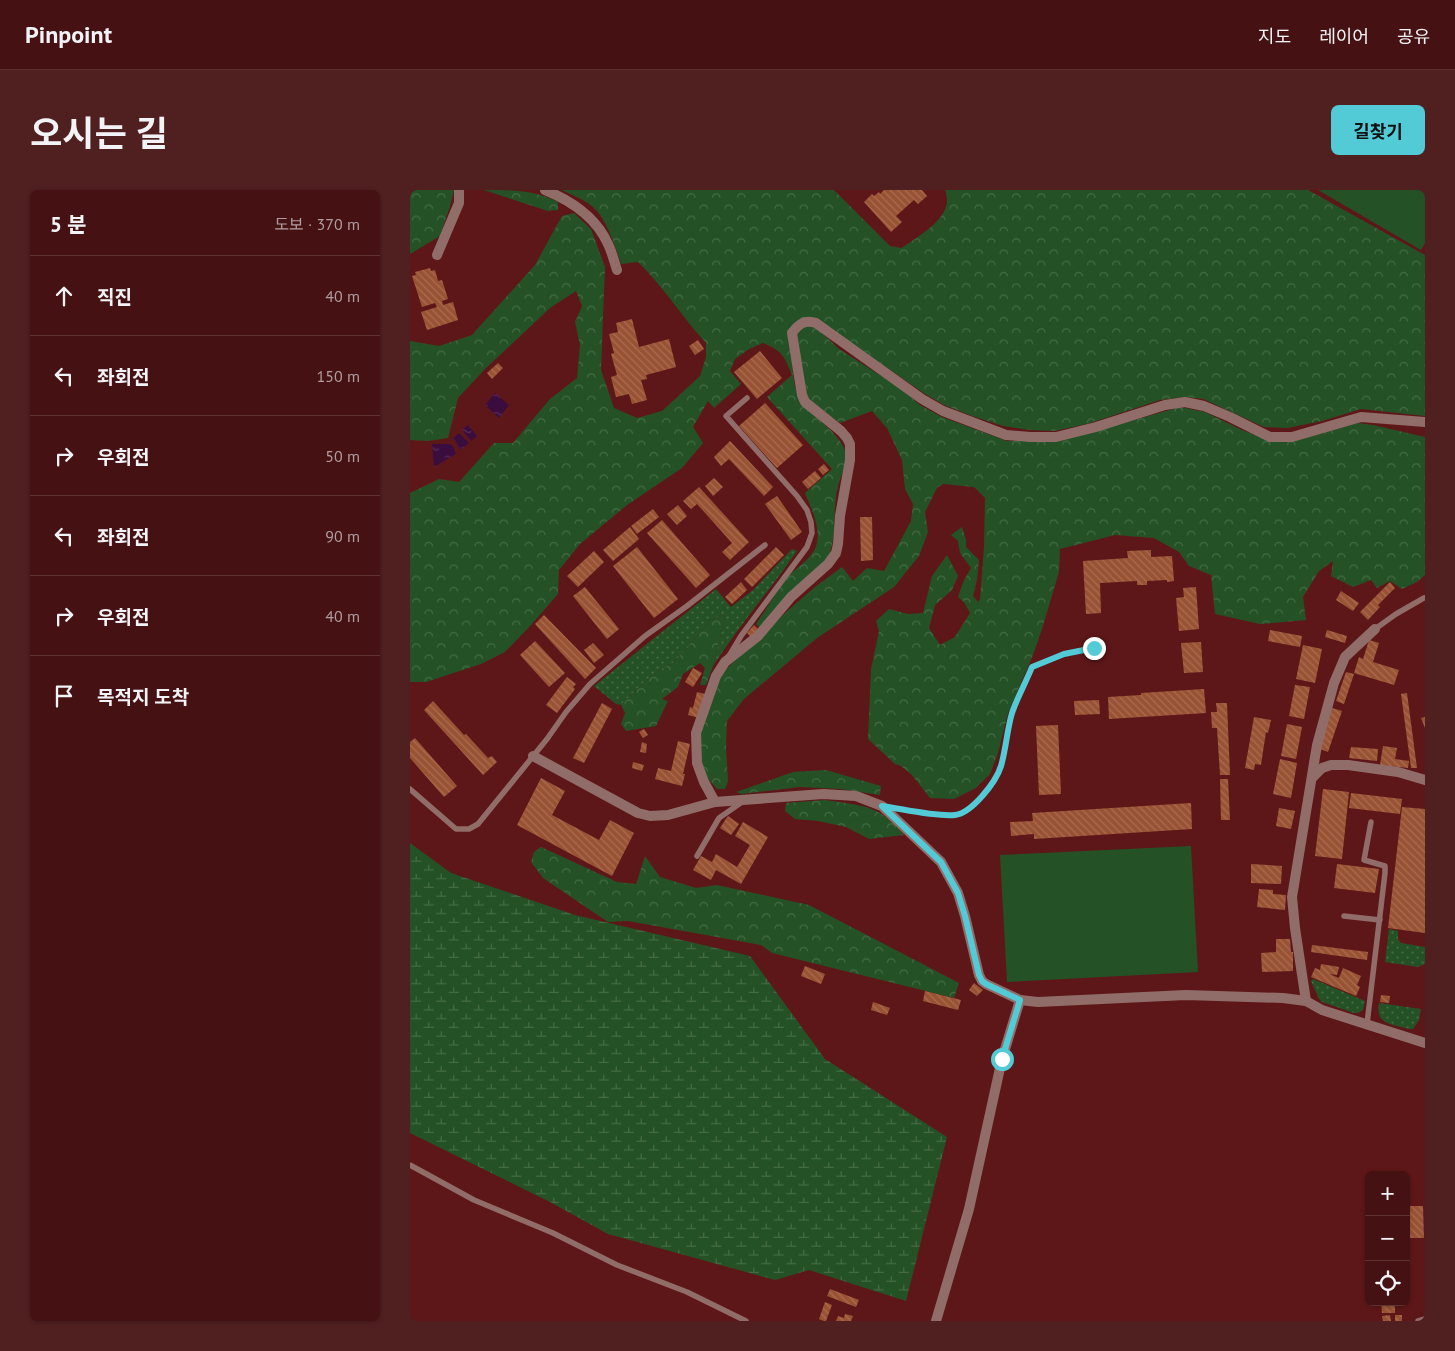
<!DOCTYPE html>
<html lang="ko">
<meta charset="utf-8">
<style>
body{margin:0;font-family:"PT Sans","Noto Sans KR",sans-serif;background:#501f20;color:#f1f3f6}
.controls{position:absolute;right:15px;bottom:15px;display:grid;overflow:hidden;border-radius:8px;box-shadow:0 1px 4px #0004}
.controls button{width:45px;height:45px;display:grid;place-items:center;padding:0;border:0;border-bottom:1px solid #5e3132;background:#461112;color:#f1f3f6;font:25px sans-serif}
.stop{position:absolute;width:15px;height:15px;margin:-11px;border:4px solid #52cbd7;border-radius:50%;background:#fff}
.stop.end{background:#52cbd7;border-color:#fff;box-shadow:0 1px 5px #0008}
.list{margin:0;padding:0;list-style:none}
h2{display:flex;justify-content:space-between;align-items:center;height:65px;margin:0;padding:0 20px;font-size:21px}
h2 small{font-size:16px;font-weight:400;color:#b09d9f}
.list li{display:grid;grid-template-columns:32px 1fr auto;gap:15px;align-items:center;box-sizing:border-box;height:80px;padding:0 20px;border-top:1px solid #5e3132}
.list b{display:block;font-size:19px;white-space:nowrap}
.list em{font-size:16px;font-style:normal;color:#b09d9f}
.icon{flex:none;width:28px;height:28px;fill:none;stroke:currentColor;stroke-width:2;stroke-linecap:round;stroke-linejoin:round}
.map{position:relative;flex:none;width:1015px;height:1131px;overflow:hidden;border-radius:8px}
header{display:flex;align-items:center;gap:30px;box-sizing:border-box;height:70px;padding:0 25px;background:#461112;border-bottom:1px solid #5e3132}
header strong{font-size:24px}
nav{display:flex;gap:28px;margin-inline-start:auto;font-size:18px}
.intro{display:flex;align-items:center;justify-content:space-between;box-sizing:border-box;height:120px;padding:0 30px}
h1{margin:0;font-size:35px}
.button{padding:12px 22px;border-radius:8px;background:#52cbd7;color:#111;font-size:18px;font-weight:700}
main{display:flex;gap:30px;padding:0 30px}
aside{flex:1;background:#461112;border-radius:8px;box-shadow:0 1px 4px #0004}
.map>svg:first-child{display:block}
.grass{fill:url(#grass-dots)}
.forest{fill:url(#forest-crowns)}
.wetland{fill:url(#wetland-marsh)}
.pitch{fill:#245226}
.water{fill:url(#water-ripples)}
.building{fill:url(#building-back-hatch)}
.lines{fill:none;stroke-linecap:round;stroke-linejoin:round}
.path{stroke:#976363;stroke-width:2;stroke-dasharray:4 4;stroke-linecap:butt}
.service{stroke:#916d6a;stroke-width:5.5}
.minor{stroke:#916d6a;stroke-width:10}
.route{stroke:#52cbd7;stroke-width:6}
</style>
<header>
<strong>Pinpoint</strong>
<nav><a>지도</a><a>레이어</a><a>공유</a></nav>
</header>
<div class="intro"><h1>오시는 길</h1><a class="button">길찾기</a></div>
<main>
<aside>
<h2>5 분<small>도보 · 370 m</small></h2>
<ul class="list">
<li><svg class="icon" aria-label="ahead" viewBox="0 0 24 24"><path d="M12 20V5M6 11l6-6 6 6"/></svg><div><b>직진</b></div><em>40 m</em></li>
<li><svg class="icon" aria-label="left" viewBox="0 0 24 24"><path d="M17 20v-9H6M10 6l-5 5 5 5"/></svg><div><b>좌회전</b></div><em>150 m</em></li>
<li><svg class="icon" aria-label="right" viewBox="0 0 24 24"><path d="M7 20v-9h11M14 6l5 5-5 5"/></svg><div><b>우회전</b></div><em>50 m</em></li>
<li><svg class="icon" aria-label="left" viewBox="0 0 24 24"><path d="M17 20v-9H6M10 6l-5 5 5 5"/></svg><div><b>좌회전</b></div><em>90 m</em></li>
<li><svg class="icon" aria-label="right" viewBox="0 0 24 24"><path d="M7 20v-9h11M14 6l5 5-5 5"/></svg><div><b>우회전</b></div><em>40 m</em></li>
<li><svg class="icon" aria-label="arrive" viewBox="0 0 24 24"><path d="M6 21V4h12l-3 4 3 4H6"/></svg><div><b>목적지 도착</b></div></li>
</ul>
</aside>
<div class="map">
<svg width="1015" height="1131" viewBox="0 0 1015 1131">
<defs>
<pattern id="grass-dots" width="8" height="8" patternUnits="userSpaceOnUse" patternTransform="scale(1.25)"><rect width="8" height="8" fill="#245226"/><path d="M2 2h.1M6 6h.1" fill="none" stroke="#456b46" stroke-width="1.8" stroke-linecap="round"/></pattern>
<pattern id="forest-crowns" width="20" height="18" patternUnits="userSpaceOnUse" patternTransform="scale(1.25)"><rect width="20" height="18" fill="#245226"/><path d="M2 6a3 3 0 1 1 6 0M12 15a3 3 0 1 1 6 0" fill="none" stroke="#456b46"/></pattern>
<pattern id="wetland-marsh" width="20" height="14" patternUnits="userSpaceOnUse" patternTransform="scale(1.25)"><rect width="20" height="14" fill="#245226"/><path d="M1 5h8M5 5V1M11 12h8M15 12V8" fill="none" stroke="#456b46"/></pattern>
<pattern id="water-ripples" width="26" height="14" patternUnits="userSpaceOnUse" patternTransform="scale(1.25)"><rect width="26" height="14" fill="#3b0d3f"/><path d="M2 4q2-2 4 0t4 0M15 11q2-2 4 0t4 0" fill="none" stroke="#58305b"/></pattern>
<pattern id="building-back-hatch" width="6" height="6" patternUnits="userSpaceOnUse" patternTransform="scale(1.25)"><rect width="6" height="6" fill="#995334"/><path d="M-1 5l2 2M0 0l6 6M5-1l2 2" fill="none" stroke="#a86c51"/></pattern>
</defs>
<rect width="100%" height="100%" fill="#5e1718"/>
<g class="grass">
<path d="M382 359 387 361C360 400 329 436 303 476L315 427 313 425 301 430 263 473 251 479 232 494 211 515 206 514 184 496 306 399 321 417 343 400Z"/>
<path d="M979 739 988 741V749L991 753 1015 757V774L1008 777 975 772Z"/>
<path d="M903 789 955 811 953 820 948 823H944L912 812 909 809 901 791Z"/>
<path d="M969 813 1011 819 1009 830 1003 839H999C982 834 965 835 969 813Z"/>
</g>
<g class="forest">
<path d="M0 0H44L40 16 30 46 0 64Z"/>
<path d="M74 0C102 0 124 0 148 12V20L138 21Z"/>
<path d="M152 0H424L480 56 492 58C509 45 546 27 535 0H898L1015 65V226L951 219 912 231 878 238 854 237 793 209 776 207 750 210 677 234 644 241 620 240 593 236 562 226 534 215 515 204 409 131 385 133C383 158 377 198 396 218 408 230 425 241 433 256 440 268 431 285 428 296 422 319 428 345 418 368L350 438 346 434C356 420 365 403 376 389 383 380 394 374 401 365 416 348 402 320 395 303L422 279 357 207 382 185C374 166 373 161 353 153L339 159 325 169 320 181 331 194 304 218 298 211 283 237 293 253 272 278 217 315 170 354 149 380 148 404 121 435 95 462 71 474 16 492H0V303L29 289 49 292 84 253H103L140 209 167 188 170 155 165 132 172 116 166 101 140 118 76 178 48 208 38 248 18 251 0 250V151L29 156 62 145 125 75 152 26 164 23 181 39 195 77 191 180 204 218 227 228 252 221 290 186 296 167V153C272 127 253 96 228 72L211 74C206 58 196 28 183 17 175 10 162 5 152 0Z"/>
<path d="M394 134 405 136 429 159 490 198 510 215 532 227 597 251H650L770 217 795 222 832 240 862 252 888 250 948 233 963 235 1015 247V385L1007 392 992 399 980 391 967 398 961 390 943 397 921 386 923 371 909 381 893 407 896 430 850 434 805 424 801 385 779 376 769 362 744 348 705 345 650 359 649 382 632 439 623 465 598 523 588 563 580 584 566 598 544 609 520 608 502 585 491 576 485 574 458 549 461 479 469 441 466 431 479 419 498 424 513 423 522 386 537 365 548 386 542 400 525 415 519 438 530 455 545 447 560 423 554 412 548 407 554 390 561 378 550 363 548 351 541 345 552 337 556 350V357L569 370 567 390 563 406 568 412 570 409 574 357 575 308 564 297 533 294 527 298 515 322 518 342 509 366 484 397 407 448 334 509 317 531 316 558 318 591 315 599H307L299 590 290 573V543L311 484 376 422 405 397 432 377 443 391 457 378 474 381 501 331 503 314 495 299 492 270 477 238 462 221 430 233 398 211 384 145Z"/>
<path d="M313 425 315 427 303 476 296 495H290L295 478 290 473 273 484 268 497 252 509 258 511 246 536 216 541 211 534 215 523 211 515 232 494 251 479 263 473 301 430Z"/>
<path d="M416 580 471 596 470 605 430 599 390 597 331 604 326 602 383 582Z"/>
<path d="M415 610C432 613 455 614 470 623 479 629 487 637 494 645L459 649 436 637 408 631 385 629 375 621 376 613Z"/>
<path d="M131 657 207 692 226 694 235 666 250 687 286 698 307 695 399 715 549 793 544 808 362 763 351 755 218 731 198 732 133 688 121 672 124 662Z"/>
</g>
<path class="wetland" d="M0 653 41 683 165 725 340 766 415 869 537 947 496 1111 399 1080 365 1090 198 1044 140 1012 0 943Z"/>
<g class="pitch">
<path d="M908 0H1015V53L1011 60Z"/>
<path d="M781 656 788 782 597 792 590 665Z"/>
</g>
<g class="water">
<path d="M85 203 99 215 89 228 75 215Z"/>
<path d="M58 235 67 246 61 251 52 240Z"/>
<path d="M49 243 59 253 51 260 43 248Z"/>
<path d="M22 254H40L43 256 46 264 24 277Z"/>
</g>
<g class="building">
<path d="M474 0H512L517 6 508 14 504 10 486 26 492 32 481 42 454 12 462 4 464 6 469 2 470 4Z"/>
<path d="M20 78 21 81 25 80 28 91 32 90 38 109 32 111 33 115 43 112 48 130 17 140 11 122 27 117 25 113 12 117 2 86 6 85 5 82Z"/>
<path d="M222 129 229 157 259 149 266 177 236 185 237 189 231 190 237 210 222 214 219 204 206 207 201 187 207 185 201 164 204 163 199 144 208 142 206 133Z"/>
<path d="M288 150 294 159 285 165 279 156Z"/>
<path d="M350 161 372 188 347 209 324 182Z"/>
<path d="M88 173 93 178 82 189 77 183Z"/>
<path d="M355 213 393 255 367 278 329 236Z"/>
<path d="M320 251 363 297 354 306 319 269 311 276 304 267Z"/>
<path d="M414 274 419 280 413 285 408 279Z"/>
<path d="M405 281 411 288 398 299 392 292Z"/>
<path d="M304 288 313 297 303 306 295 296Z"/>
<path d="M289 297 339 352 320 370 312 362 322 353 287 314 281 319 273 311Z"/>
<path d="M367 306 392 342 381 350 355 314Z"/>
<path d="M268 315 277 326 267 335 257 324Z"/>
<path d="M243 319 249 327 227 344 221 336Z"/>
<path d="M450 327H462L463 370 451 371Z"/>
<path d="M252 330 300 385 286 398 237 343Z"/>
<path d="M220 337 229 349 203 371 193 360Z"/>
<path d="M227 357 268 409 244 428 203 376Z"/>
<path d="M366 357 374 365 342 397 334 389Z"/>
<path d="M741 360V367L762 366 764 391 757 392V390L737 391V395H727V391L690 393 691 423 676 424 673 371 718 368 717 361Z"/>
<path d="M184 361 194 372 168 397 157 386Z"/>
<path d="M331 392 337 400 322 414 315 407Z"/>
<path d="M980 392 985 398 968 415 970 417 958 430 950 422Z"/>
<path d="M175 397 209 439 197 449 163 406Z"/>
<path d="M786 397 789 439 769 441 766 408 774 407 773 398Z"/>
<path d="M931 401 949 413 943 421 926 410Z"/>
<path d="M134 425 186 478 175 489 125 434Z"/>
<path d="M344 435 349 440 342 448 337 443Z"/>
<path d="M860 440 892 446 890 457 858 451Z"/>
<path d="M917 440 937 446 935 453 915 447Z"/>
<path d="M959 450 969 453 963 472 989 480 984 495 944 483 949 467 953 469Z"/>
<path d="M125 451 155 483 139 497 110 465Z"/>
<path d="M791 452 793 482 774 483 771 453Z"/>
<path d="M183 453 194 465 184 473 174 460Z"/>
<path d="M893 455 912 459 905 493 886 489Z"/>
<path d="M283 478 292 483 283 497 275 492Z"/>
<path d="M936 482 944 484 934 514 926 511Z"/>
<path d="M157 487 166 494 163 497 165 499 147 523 136 515Z"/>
<path d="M885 495 900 497 894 529 879 526Z"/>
<path d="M794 499 796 523 699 529 698 507 731 505V503Z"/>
<path d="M287 502 295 504 289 528 278 525 280 517 283 518Z"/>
<path d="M997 503 1007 578H1001L991 504Z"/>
<path d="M689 510 690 524 665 525 664 511Z"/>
<path d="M23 511 54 545 56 544 78 568 82 566 87 572 73 585 14 520Z"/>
<path d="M192 513 202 519 174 573 163 568Z"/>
<path d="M806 513H817L820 585H810L807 538H802L801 522H807Z"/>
<path d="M922 518 932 521 918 562 910 559Z"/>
<path d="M844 527 861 530 858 543 856 542 851 575 845 574 844 580 835 578Z"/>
<path d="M1015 527V538L1011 528Z"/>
<path d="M877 534 892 537 886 569 871 566Z"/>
<path d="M648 535 651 604 629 605 626 536Z"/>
<path d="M234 539 238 545 233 548 229 542Z"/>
<path d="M5 548 47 596 34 607 0 568V552Z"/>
<path d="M268 551 280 554 273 584H275L272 596 245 589 248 578 261 581Z"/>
<path d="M232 552 237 554 236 563 230 562Z"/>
<path d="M973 556 987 558 985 569 999 571 998 578 970 575Z"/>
<path d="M941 557 968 559 967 571 939 568Z"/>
<path d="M870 569 887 573 881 608 863 604Z"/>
<path d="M223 572 234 575 232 581 222 578Z"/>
<path d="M131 588 155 601 142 625 189 650 200 630 224 643 202 686 107 635Z"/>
<path d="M810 589H818L820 630H811Z"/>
<path d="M913 599 939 602 932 669 905 666Z"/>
<path d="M941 603 992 609 990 624 939 618Z"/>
<path d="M781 613 782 639 624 649V644L601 646 600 632 623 631 622 623Z"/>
<path d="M992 617 1015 619V743L978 738Z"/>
<path d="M869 618 885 621 881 639 866 636Z"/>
<path d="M318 626 329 634 321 645 310 638Z"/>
<path d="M333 632 358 647 331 694 306 680 301 690 283 680 291 666 302 672 306 664 327 677 340 655 325 646Z"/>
<path d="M841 674 872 676 871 694 841 693Z"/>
<path d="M927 674 969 679 965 703 924 698Z"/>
<path d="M849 699 863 700V704L876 705 875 720 847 717Z"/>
<path d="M866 749H880L881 762H883V781L852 782 851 763 866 762Z"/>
<path d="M902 755 958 762 957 770 901 762Z"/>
<path d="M911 774 929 777 927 785 919 784 929 788 933 778 951 786 947 795 950 797 946 806 901 787 905 778 910 780Z"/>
<path d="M395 776 415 784 411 794 391 786Z"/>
<path d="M564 793 573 800 567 806 559 800Z"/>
<path d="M515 801 551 810 548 820 513 811Z"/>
<path d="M971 805 980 806 979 813 970 812Z"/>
<path d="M463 812 480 818 477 825 461 820Z"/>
<path d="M998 1016H1013L1014 1048H996V1043H998Z"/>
<path d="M420 1099 449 1110 446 1117 417 1106Z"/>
<path d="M415 1112 422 1115 416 1131H414L409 1129Z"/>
<path d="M977 1112H985V1123H972L971 1113Z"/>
<path d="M435 1124 443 1126 441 1131H426L428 1126 434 1128Z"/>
<path d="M980 1125 981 1131H973L972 1126Z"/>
<rect x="985" y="1125" width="7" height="6"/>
</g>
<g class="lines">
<path class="path" d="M491 619C505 621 535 628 548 624 565 619 586 592 591 576 596 559 597 540 602 523 607 508 616 492 622 477L654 464 684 458"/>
<g class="service">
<path d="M965 439 986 424 1014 408"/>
<path d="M319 466 331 446 397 357 402 343 401 332 397 320 387 306 316 226 337 208"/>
<path d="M0 599 46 639H59L68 634 137 549 156 522 180 494 235 446 277 416 355 355"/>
<path d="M287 666 309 628 332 612"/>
<path d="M934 726 970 730"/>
<path d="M957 834 975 683V676L954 670 961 632"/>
<path d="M0 975 64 1010 143 1043 207 1075 277 1102 336 1131"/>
<path d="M1008 1131 1015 1129"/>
</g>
<g class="minor">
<path d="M135 0C162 11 186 27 198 54 202 62 204 71 207 80"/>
<path d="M27 65 49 13V0"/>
<path d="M123 566 228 623 240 626 258 625 305 612 413 604 446 606 472 616 531 672 548 703 555 726 569 785 572 791 576 794 610 810 592 869 559 1019 526 1131"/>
<path d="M902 588 912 578 921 575H938L988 582 1015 590"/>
<path d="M305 612 294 592 287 573 286 543 306 486 315 472 348 446 381 407 418 374 426 363 428 354 430 326 440 270V254L437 248 431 241 395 212 392 205 382 143C388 134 395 129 406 133L512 209 533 221 596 245 620 247H646L686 237 755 215 775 212 794 216 820 227 860 247H882L951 227 1015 232"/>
<path d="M610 810 628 812 776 805 873 808 896 811 912 820 1015 853"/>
<path d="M896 811 885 738 882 707 907 555 924 493 935 467 965 439"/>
</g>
</g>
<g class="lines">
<path class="route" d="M592 869 610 810 576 794 572 791 569 785 555 726 548 703 531 672 472 616C493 619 525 627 545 625 562 623 586 592 591 576 596 559 597 540 602 523 607 508 616 492 622 477L654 464 684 458"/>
</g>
</svg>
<div class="controls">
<button>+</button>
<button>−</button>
<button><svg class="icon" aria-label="locate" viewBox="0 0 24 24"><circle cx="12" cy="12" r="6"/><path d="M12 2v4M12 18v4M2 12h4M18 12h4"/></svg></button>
</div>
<div class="stop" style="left:592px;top:869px"></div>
<div class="stop end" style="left:684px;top:458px"></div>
</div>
</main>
